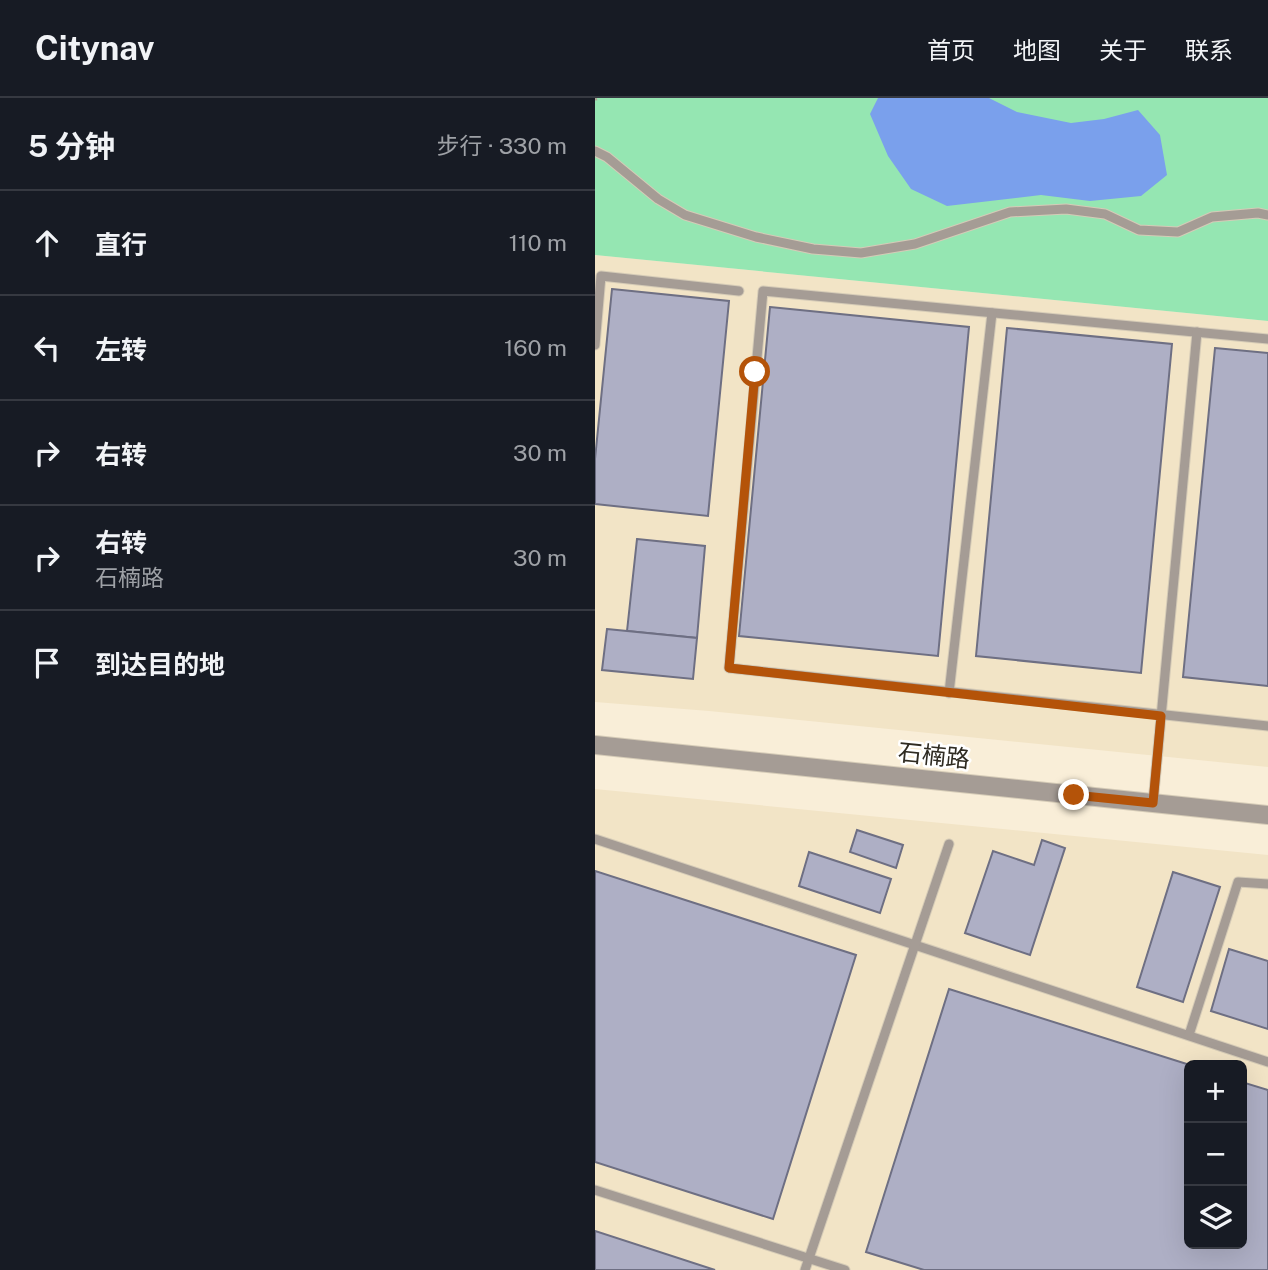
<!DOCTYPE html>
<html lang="zh">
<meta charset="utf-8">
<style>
body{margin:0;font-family:"Public Sans","Noto Sans SC",sans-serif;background:#20242c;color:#f1f3f6}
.controls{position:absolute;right:21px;bottom:21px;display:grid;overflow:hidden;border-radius:10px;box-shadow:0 7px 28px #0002}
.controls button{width:63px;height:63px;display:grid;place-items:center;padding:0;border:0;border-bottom:2px solid #363941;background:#171b24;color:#f1f3f6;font:35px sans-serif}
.stop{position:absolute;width:21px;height:21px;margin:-16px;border:5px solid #b45309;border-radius:50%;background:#fff}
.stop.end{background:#b45309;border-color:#fff;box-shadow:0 2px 7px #0008}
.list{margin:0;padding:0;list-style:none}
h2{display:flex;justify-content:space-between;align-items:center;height:91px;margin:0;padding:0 28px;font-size:30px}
h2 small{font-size:23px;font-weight:400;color:#9ea1a6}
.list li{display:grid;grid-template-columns:46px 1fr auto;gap:21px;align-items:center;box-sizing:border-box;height:105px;padding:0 28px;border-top:2px solid #363941}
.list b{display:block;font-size:26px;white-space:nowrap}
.list p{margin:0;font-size:23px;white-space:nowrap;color:#9ea1a6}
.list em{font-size:23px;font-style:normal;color:#9ea1a6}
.icon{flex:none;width:38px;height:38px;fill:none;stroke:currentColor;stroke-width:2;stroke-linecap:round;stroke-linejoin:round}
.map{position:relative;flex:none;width:673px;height:1172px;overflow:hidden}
header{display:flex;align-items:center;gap:42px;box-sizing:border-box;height:98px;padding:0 35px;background:#171b24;border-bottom:2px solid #363941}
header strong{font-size:33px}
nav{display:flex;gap:38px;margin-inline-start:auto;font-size:24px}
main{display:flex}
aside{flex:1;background:#171b24}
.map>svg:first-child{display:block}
.built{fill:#f2e4c6;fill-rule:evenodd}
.green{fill:#95e6b2}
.water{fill:#7aa0ec}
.building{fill:#aeafc5;stroke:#6e6f83;stroke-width:2}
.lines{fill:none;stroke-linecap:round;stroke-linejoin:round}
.service-casing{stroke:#d5cbb7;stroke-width:11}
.tertiary-casing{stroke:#d5cbb7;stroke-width:20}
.path{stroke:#aea695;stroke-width:3.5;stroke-dasharray:2 5;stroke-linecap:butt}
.service{stroke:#a59c95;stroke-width:9}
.tertiary{stroke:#a59c95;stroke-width:18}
.route{stroke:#b45309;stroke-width:9}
.labels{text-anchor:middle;stroke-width:5;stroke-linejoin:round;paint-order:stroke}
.street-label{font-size:24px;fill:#2f2b22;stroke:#fff}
</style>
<header>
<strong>Citynav</strong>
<nav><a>首页</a><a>地图</a><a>关于</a><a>联系</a></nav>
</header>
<main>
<aside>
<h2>5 分钟<small>步行 · 330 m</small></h2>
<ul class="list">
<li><svg class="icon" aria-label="ahead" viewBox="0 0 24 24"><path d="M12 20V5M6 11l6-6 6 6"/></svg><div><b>直行</b></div><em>110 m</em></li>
<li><svg class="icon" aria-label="left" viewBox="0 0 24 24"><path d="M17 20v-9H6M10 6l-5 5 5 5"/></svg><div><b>左转</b></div><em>160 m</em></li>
<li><svg class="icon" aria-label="right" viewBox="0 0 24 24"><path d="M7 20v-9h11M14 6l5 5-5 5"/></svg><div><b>右转</b></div><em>30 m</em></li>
<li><svg class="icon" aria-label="right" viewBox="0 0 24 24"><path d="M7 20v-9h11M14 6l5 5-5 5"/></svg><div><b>右转</b><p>石楠路</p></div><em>30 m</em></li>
<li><svg class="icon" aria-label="arrive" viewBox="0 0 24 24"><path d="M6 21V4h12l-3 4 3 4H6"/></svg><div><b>到达目的地</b></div></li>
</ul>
</aside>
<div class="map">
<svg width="673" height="1172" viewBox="0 0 673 1172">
<rect width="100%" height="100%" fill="#f9eed8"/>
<g class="built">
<path d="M0 157 673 223V669L114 613 0 604Z"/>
<path d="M0 691 673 757V1172H0ZM594 967H647V1146H594Z"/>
</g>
<path class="green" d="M0 0H673V223L0 157Z"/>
<path class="water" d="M283 0H394L422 14 476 25 509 21 543 12 565 37 572 77 546 98 495 103 446 97 352 108 316 91 293 58 275 16Z"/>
<g class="building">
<path d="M17 191 134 203 113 418 0 406V361Z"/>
<path d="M175 209 374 229 343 558 144 538Z"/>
<path d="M412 230 577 246 546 575 381 558Z"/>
<path d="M620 250 673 255V588L588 579Z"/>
<path d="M42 441 110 448 102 540 32 533Z"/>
<path d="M12 531 102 540 98 581 7 572Z"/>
<path d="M262 732 308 747 301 770 255 754Z"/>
<path d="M447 742 470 750 435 857 370 835 398 753 439 767Z"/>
<path d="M214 754 296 781 285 815 204 788Z"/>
<path d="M0 773 261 857 178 1121 0 1064Z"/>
<path d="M578 774 625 789 588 904 542 889Z"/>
<path d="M634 851 673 863V931L616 913Z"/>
<path d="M354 891 595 967 594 1146H647V984L673 992V1172H329L271 1154Z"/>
<path d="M0 1133 120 1172H0Z"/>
</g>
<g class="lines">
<g class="service-casing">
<g id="service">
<path d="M0 53 12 59 63 101 90 117 161 139 218 151 266 155 320 146 415 114 471 111 510 116 544 132 583 134 617 119 663 115 673 117"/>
<path d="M673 241 168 193 134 570 673 628"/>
<path d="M0 247 6 178 144 193"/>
<path d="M354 595 397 215"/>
<path d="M558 705 602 234"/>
<path d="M0 741 673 964"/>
<path d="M594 937 643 784 673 786"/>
<path d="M0 1092 250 1172"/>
<path d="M210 1172 354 746"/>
</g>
</g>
<g class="tertiary-casing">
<path id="tertiary" d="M0 647 673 717"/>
</g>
<path class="path" d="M0 1 4 0"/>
<use href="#service" class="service"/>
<use href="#tertiary" class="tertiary"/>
</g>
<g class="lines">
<path class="route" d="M160 274 134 570 566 618 558 705 479 697"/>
</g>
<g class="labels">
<g class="street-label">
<text transform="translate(339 658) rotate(6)" y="8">石楠路</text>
</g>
</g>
</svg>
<div class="controls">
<button>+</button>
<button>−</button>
<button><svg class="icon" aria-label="layers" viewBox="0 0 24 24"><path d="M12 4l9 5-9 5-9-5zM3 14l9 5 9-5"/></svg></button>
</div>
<div class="stop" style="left:160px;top:274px"></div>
<div class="stop end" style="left:479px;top:697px"></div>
</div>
</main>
